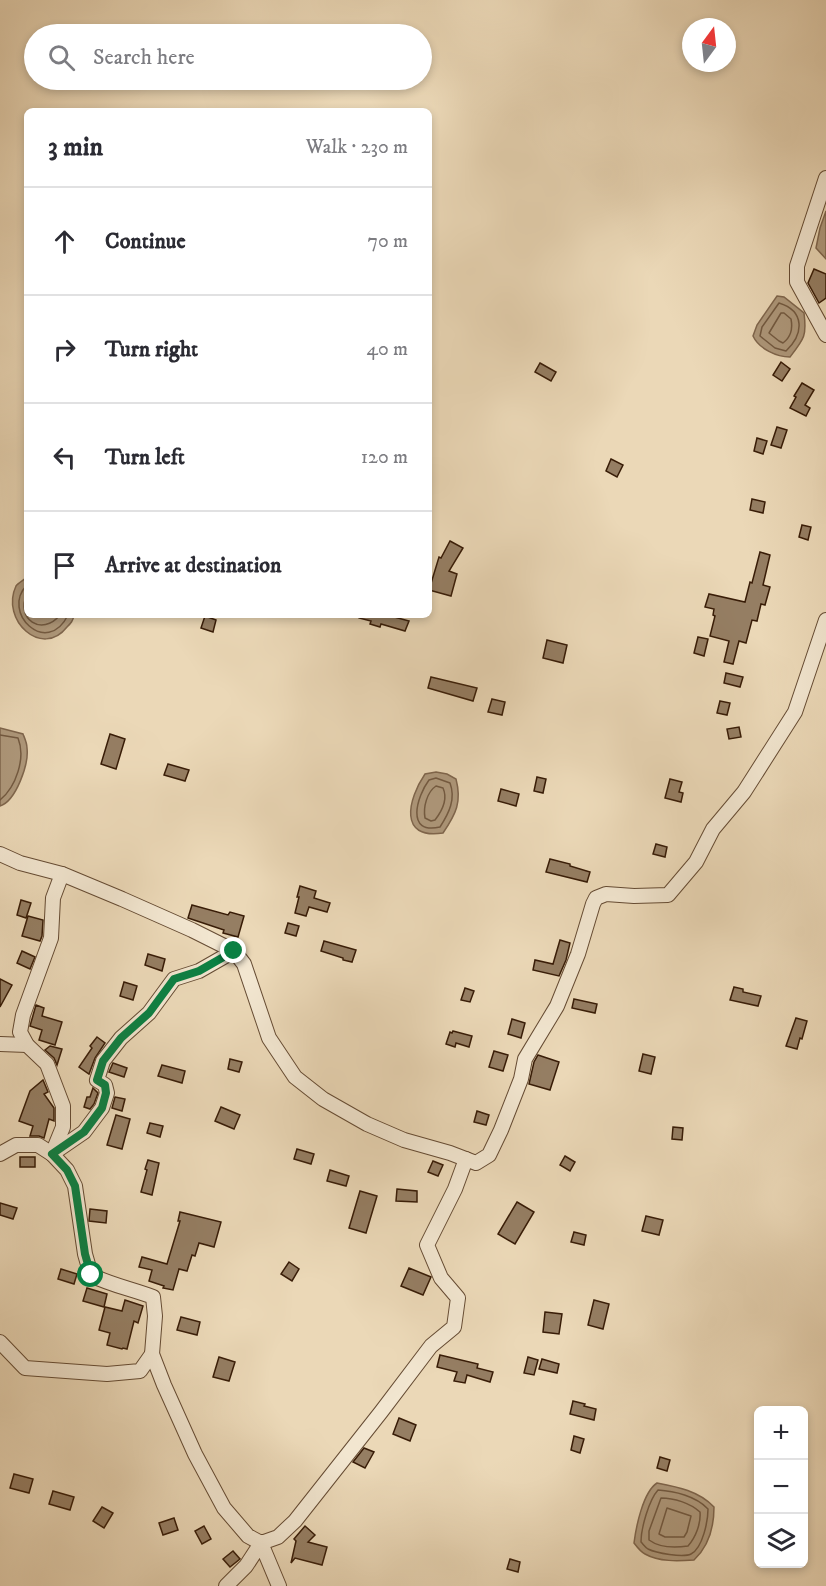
<!DOCTYPE html>
<meta charset="utf-8">
<style>
body{margin:0;font-family:"IM FELL DW Pica",serif;background:#f7f7f7;color:#2b2b33}
.controls{position:absolute;right:18px;bottom:18px;display:grid;overflow:hidden;border-radius:9px;box-shadow:0 3px 9px #0003}
.controls button{width:54px;height:54px;display:grid;place-items:center;padding:0;border:0;border-bottom:2px solid #e1e1e2;background:#fff;color:#2b2b33;font:30px sans-serif}
.compass{position:absolute;left:682px;top:18px;width:54px;height:54px;border-radius:50%;background:#fff;box-shadow:0 3px 9px #0003;rotate:15deg}
.stop{position:absolute;width:18px;height:18px;margin:-14px;border:4px solid #0b8043;border-radius:50%;background:#fff}
.stop.end{background:#0b8043;border-color:#fff;box-shadow:0 2px 6px #0008}
.list{margin:0;padding:0;list-style:none}
h2{display:flex;justify-content:space-between;align-items:center;height:78px;margin:0;padding:0 24px;font-size:26px}
h2 small{font-size:20px;font-weight:400;color:#7c7c81}
.list li{display:grid;grid-template-columns:39px 1fr auto;gap:18px;align-items:center;box-sizing:border-box;height:108px;padding:0 24px;border-top:2px solid #e1e1e2}
.list b{display:block;font-size:22px;white-space:nowrap}
.list em{font-size:20px;font-style:normal;color:#7c7c81}
.icon{flex:none;width:33px;height:33px;fill:none;stroke:currentColor;stroke-width:2;stroke-linecap:round;stroke-linejoin:round}
.map{position:relative;flex:none;width:826px;height:1586px;overflow:hidden}
.search{position:absolute;background:#fff;box-shadow:0 3px 9px #0003;left:24px;top:24px;width:408px;height:66px;display:flex;align-items:center;gap:15px;box-sizing:border-box;padding:0 21px;border-radius:33px;color:#7c7c81;font-size:22px}
.panel{position:absolute;background:#fff;box-shadow:0 3px 9px #0003;left:24px;top:108px;width:408px;height:510px;border-radius:9px}
.map>svg:first-child{display:block}
.water{fill:#ae987b;stroke:#7f664d;stroke-width:1.5}
.lines{fill:none;stroke-linecap:round;stroke-linejoin:round}
.shore{stroke:#735a41;stroke-width:1.5}
.building{fill:#957e63;stroke:#381c07;stroke-width:1.5}
.minor-casing{stroke:#654b33;stroke-width:16}
.minor{stroke:#f2e6d0;stroke-width:14}
.route{stroke:#0b8043;stroke-width:8}
</style>
<div class="map">
<svg width="826" height="1586" viewBox="0 0 826 1586">
<rect width="100%" height="100%" fill="#ebd8b7"/>
<filter id="stains"><feTurbulence type="fractalNoise" baseFrequency=".00333" numOctaves="4"/><feColorMatrix values="0 0 0 0 .2 0 0 0 0 .09 0 0 0 0 .02 0 0 0 .5 -.17"/></filter>
<radialGradient id="worn" r=".72"><stop offset=".6" stop-color="#630" stop-opacity="0"/><stop offset="1" stop-color="#630" stop-opacity=".3"/></radialGradient>
<g class="water">
<path d="M826 211V259L816 248 820 228Z"/>
<path d="M777 296 784 297 804 313C807 336 804 339 790 357 777 357 759 349 753 336L757 325Z"/>
<path d="M27 577V615H74C73 621 71 623 67 627 42 659 0 620 16 586 18 583 24 580 27 577Z"/>
<path d="M0 728 23 734C25 739 27 743 27 748 29 764 16 801 0 806Z"/>
<path d="M436 772 447 774 456 779C462 802 456 814 443 833 398 840 408 799 425 774Z"/>
<path d="M657 1483C678 1487 699 1491 714 1507 714 1527 709 1546 694 1560 678 1561 659 1562 645 1554 641 1552 637 1547 634 1543 636 1527 643 1492 657 1483Z"/>
</g>
<g class="lines">
<g class="shore">
<path d="M779 303C805 311 804 334 786 351L775 348 760 336 762 327Z"/>
<path d="M781 313H784L791 319C793 329 791 337 783 343L779 341 769 333Z"/>
<path d="M27 585C0 612 47 658 68 615"/>
<path d="M27 594C15 619 42 637 60 615"/>
<path d="M0 735 18 738C26 758 16 787 0 800"/>
<path d="M436 778 450 783C456 799 449 813 440 827 405 835 417 796 429 780Z"/>
<path d="M436 786 443 788C448 799 442 811 435 820L431 821 425 818C423 807 427 792 436 786Z"/>
<path d="M658 1490C674 1491 696 1496 708 1509 708 1520 703 1548 691 1554 683 1558 656 1553 648 1549 645 1547 643 1544 641 1542 641 1528 649 1500 658 1490Z"/>
<path d="M661 1498C674 1498 690 1503 700 1512 701 1523 696 1537 688 1546 675 1548 660 1548 649 1540V1531Z"/>
<path d="M667 1508 691 1516 687 1532 684 1537H665L659 1534Z"/>
</g>
</g>
<g class="building">
<path d="M814 269 826 274V298L819 303 808 283Z"/>
<path d="M781 362 790 369 782 381 773 375Z"/>
<path d="M540 363 556 372 551 381 535 372Z"/>
<path d="M802 383 814 390 805 405 810 408 806 416 790 408 796 397 794 396Z"/>
<path d="M777 427 787 430 781 448 771 445Z"/>
<path d="M757 438 767 441 763 454 754 451Z"/>
<path d="M611 459 623 465 617 477 606 471Z"/>
<path d="M752 499 765 502 763 513 750 510Z"/>
<path d="M802 525 811 527 808 540 799 537Z"/>
<path d="M450 541 463 548 449 571 457 574 451 596 429 590 439 557 441 558Z"/>
<path d="M760 552 770 555 763 585 770 587 765 605 761 604 757 621 752 620 746 643 739 641 733 664 724 662 729 641 710 636 715 616 713 615 714 609 705 607 709 594 745 602 750 582 752 583Z"/>
<path d="M359 615H387L409 621 405 631 381 624 380 627 370 624 371 621 359 618Z"/>
<path d="M205 616 216 620 213 632 201 628Z"/>
<path d="M698 637 708 639 704 656 694 653Z"/>
<path d="M547 640 567 645 563 663 543 658Z"/>
<path d="M726 673 743 677 740 687 724 683Z"/>
<path d="M431 677 477 688 473 701 428 688Z"/>
<path d="M492 699 505 702 502 715 488 712Z"/>
<path d="M720 701 730 703 727 715 717 713Z"/>
<path d="M739 727 741 737 729 739 727 729Z"/>
<path d="M110 734 125 739 116 769 101 764Z"/>
<path d="M168 764 189 770 185 781 164 775Z"/>
<path d="M537 777 546 779 543 793 534 791Z"/>
<path d="M670 779 682 782 679 792 683 793 681 802 665 798Z"/>
<path d="M501 789 519 794 516 806 498 801Z"/>
<path d="M656 844 667 847 665 857 653 854Z"/>
<path d="M550 859 570 864V866L590 872 587 882 546 872Z"/>
<path d="M300 886 316 891 314 898 330 903 327 912 309 907 306 916 295 913 299 897H297Z"/>
<path d="M21 900 31 903 26 918 17 915Z"/>
<path d="M192 905 228 915 230 912 244 916 238 937 223 933 224 930 188 918Z"/>
<path d="M28 916 43 920 42 936 40 941 22 936Z"/>
<path d="M288 923 299 926 296 936 285 933Z"/>
<path d="M560 940 570 943 566 960 559 976 533 970 535 960 553 964Z"/>
<path d="M324 941 356 950 352 962 343 960V958L321 951Z"/>
<path d="M22 951 35 957 30 969 17 963Z"/>
<path d="M148 954 165 959 162 971 145 965Z"/>
<path d="M0 979 12 985 0 1007Z"/>
<path d="M124 982 137 986 133 1000 120 996Z"/>
<path d="M734 987 743 989V992L761 996 758 1006 730 1000Z"/>
<path d="M465 988 474 991 470 1002 461 1000Z"/>
<path d="M574 999 597 1004 595 1013 572 1008Z"/>
<path d="M36 1005 44 1008 42 1016 62 1022 55 1045 39 1040 42 1030 30 1026Z"/>
<path d="M796 1018 807 1021 802 1039 800 1038 797 1049 786 1046Z"/>
<path d="M512 1019 525 1023 521 1038 508 1034Z"/>
<path d="M453 1031 472 1036 469 1047 456 1043 455 1047 446 1044 450 1032 452 1033Z"/>
<path d="M97 1037 105 1043 95 1058 89 1074 79 1067 92 1048 90 1046Z"/>
<path d="M50 1046 62 1049 57 1065 54 1058 45 1050Z"/>
<path d="M494 1051 508 1055 503 1071 489 1067Z"/>
<path d="M643 1054 655 1057 651 1074 639 1071Z"/>
<path d="M538 1055 559 1062 550 1090 529 1084 534 1062Z"/>
<path d="M230 1059 242 1062 239 1072 228 1069Z"/>
<path d="M113 1063 127 1068 124 1077 109 1072Z"/>
<path d="M162 1065 185 1071 182 1083 158 1076Z"/>
<path d="M43 1080 48 1092 44 1094 54 1108V1121L49 1119 44 1138 39 1136H30L33 1126 19 1121 30 1091Z"/>
<path d="M93 1088 98 1093 94 1104 90 1109 84 1107 87 1097H90Z"/>
<path d="M115 1097 125 1099 122 1111 112 1108Z"/>
<path d="M221 1107 240 1115 234 1129 215 1121Z"/>
<path d="M477 1111 489 1115 486 1125 474 1122Z"/>
<path d="M116 1115 130 1119 122 1149 107 1145Z"/>
<path d="M150 1123 163 1126 160 1137 147 1133Z"/>
<path d="M673 1127 683 1128 682 1140 672 1139Z"/>
<path d="M297 1149 314 1154 311 1164 294 1159Z"/>
<path d="M565 1156 575 1162 570 1171 560 1165Z"/>
<rect x="20" y="1157" width="15" height="10"/>
<path d="M148 1160 159 1163 152 1195 141 1192 147 1170 145 1169Z"/>
<path d="M433 1161 443 1165 438 1176 428 1172Z"/>
<path d="M330 1170 349 1176 346 1186 327 1181Z"/>
<path d="M397 1189 417 1191V1202L396 1201Z"/>
<path d="M360 1191 377 1196 366 1233 349 1228Z"/>
<path d="M517 1202 534 1212 515 1244 498 1234Z"/>
<path d="M0 1203 17 1208 13 1219 0 1215Z"/>
<path d="M90 1209 107 1211 106 1223 89 1221Z"/>
<path d="M180 1212 221 1222 214 1247 199 1243 195 1256 192 1255 187 1271 179 1269 173 1290 163 1288 164 1286 149 1281 152 1270 139 1267 142 1257 167 1264 180 1221H178Z"/>
<path d="M646 1216 663 1220 659 1235 642 1231Z"/>
<path d="M574 1232 586 1235 584 1245 571 1242Z"/>
<path d="M289 1262 299 1269 292 1281 281 1274Z"/>
<path d="M409 1268 431 1277 423 1295 401 1286Z"/>
<path d="M61 1269 77 1274 74 1284 58 1279Z"/>
<path d="M87 1288 107 1294 104 1307 83 1301Z"/>
<path d="M125 1300 143 1306 138 1323 134 1321 127 1349 123 1348 122 1349 107 1345 110 1333 99 1330 105 1307 122 1311Z"/>
<path d="M594 1300 609 1304 603 1329 588 1325Z"/>
<path d="M545 1312 562 1314 559 1334 543 1332Z"/>
<path d="M181 1317 200 1322 197 1335 177 1330Z"/>
<path d="M440 1355 478 1364 477 1368 493 1372 490 1382 467 1375 465 1383 454 1381 457 1372 437 1367Z"/>
<path d="M219 1357 235 1362 229 1381 213 1377Z"/>
<path d="M528 1357 538 1360 534 1375 524 1373Z"/>
<path d="M542 1359 559 1364 557 1373 539 1369Z"/>
<path d="M573 1401 585 1404 584 1406 596 1409 594 1420 570 1414Z"/>
<path d="M399 1418 416 1425 410 1441 393 1434Z"/>
<path d="M574 1436 584 1439 580 1453 571 1450Z"/>
<path d="M364 1448 374 1452 365 1468 353 1462Z"/>
<path d="M660 1457 670 1460 667 1471 657 1468Z"/>
<path d="M14 1474 33 1479 29 1493 10 1488Z"/>
<path d="M53 1491 74 1497 70 1510 49 1504Z"/>
<path d="M102 1507 113 1513 104 1528 93 1521Z"/>
<path d="M174 1518 178 1530 163 1535 159 1523Z"/>
<path d="M204 1526 211 1539 202 1544 195 1531Z"/>
<path d="M305 1526 315 1535 308 1542 327 1547 322 1565 295 1558 291 1563 296 1541 294 1539Z"/>
<path d="M233 1551 240 1559 230 1567 223 1559Z"/>
<path d="M510 1559 520 1562 518 1572 507 1569Z"/>
</g>
<g class="lines">
<g class="minor-casing">
<g id="minor">
<path d="M826 178 797 266V282L826 335"/>
<path d="M0 854 20 863 62 874 122 899 192 930 234 951 244 964 269 1038 295 1077 323 1099 367 1124 404 1140 450 1153 476 1163 489 1155 501 1130 521 1079 525 1059 557 1006 578 954 593 904 596 898 606 894 634 896 668 895 696 862 713 829 744 792 795 712 826 620"/>
<path d="M0 1044 27 1045"/>
<path d="M0 1154 16 1145H38L52 1154 67 1170 75 1186 85 1254 91 1275C111 1285 132 1289 153 1297L155 1316 152 1354 164 1385 195 1454 224 1508 248 1536 261 1543 278 1537 295 1521 381 1412 431 1346 454 1327 458 1298 441 1278 427 1245 455 1189 466 1159"/>
<path d="M52 1154 63 1127V1106L47 1064 27 1045 20 1032 23 1015 51 938 53 898 62 874"/>
<path d="M52 1154 84 1132 102 1108 107 1093 105 1085 97 1080 103 1061 121 1038 149 1013 174 979 199 971 234 951"/>
<path d="M0 1342 25 1368 107 1374 140 1371 152 1354"/>
<path d="M226 1586 246 1566 261 1543 279 1586"/>
</g>
</g>
<use href="#minor" class="minor"/>
</g>
<g class="lines">
<path class="route" d="M91 1275 85 1254 75 1186 67 1170 52 1154 84 1132 102 1108 106 1093 105 1085 97 1080 103 1061 121 1038 149 1013 174 979 199 971 234 951"/>
</g>
<rect width="100%" height="100%" filter="url(#stains)"/>
<rect width="100%" height="100%" fill="url(#worn)"/>
</svg>
<div class="controls">
<button>+</button>
<button>−</button>
<button><svg class="icon" aria-label="layers" viewBox="0 0 24 24"><path d="M12 4l9 5-9 5-9-5zM3 14l9 5 9-5"/></svg></button>
</div>
<svg class="compass" viewBox="-18 -18 36 36"><path d="M0-13l5 13h-10z" fill="#e53935"/><path d="M0 13l5-13h-10z" fill="#7c7c81"/></svg>
<div class="stop" style="left:91px;top:1275px"></div>
<div class="stop end" style="left:234px;top:951px"></div>
<div class="search"><svg class="icon" aria-label="search" viewBox="0 0 24 24"><circle cx="10" cy="10" r="6"/><path d="M15 15l6 6"/></svg>Search here</div>
<section class="panel">
<h2>3 min<small>Walk · 230 m</small></h2>
<ul class="list">
<li><svg class="icon" aria-label="ahead" viewBox="0 0 24 24"><path d="M12 20V5M6 11l6-6 6 6"/></svg><div><b>Continue</b></div><em>70 m</em></li>
<li><svg class="icon" aria-label="right" viewBox="0 0 24 24"><path d="M7 20v-9h11M14 6l5 5-5 5"/></svg><div><b>Turn right</b></div><em>40 m</em></li>
<li><svg class="icon" aria-label="left" viewBox="0 0 24 24"><path d="M17 20v-9H6M10 6l-5 5 5 5"/></svg><div><b>Turn left</b></div><em>120 m</em></li>
<li><svg class="icon" aria-label="arrive" viewBox="0 0 24 24"><path d="M6 21V4h12l-3 4 3 4H6"/></svg><div><b>Arrive at destination</b></div></li>
</ul>
</section>
</div>
